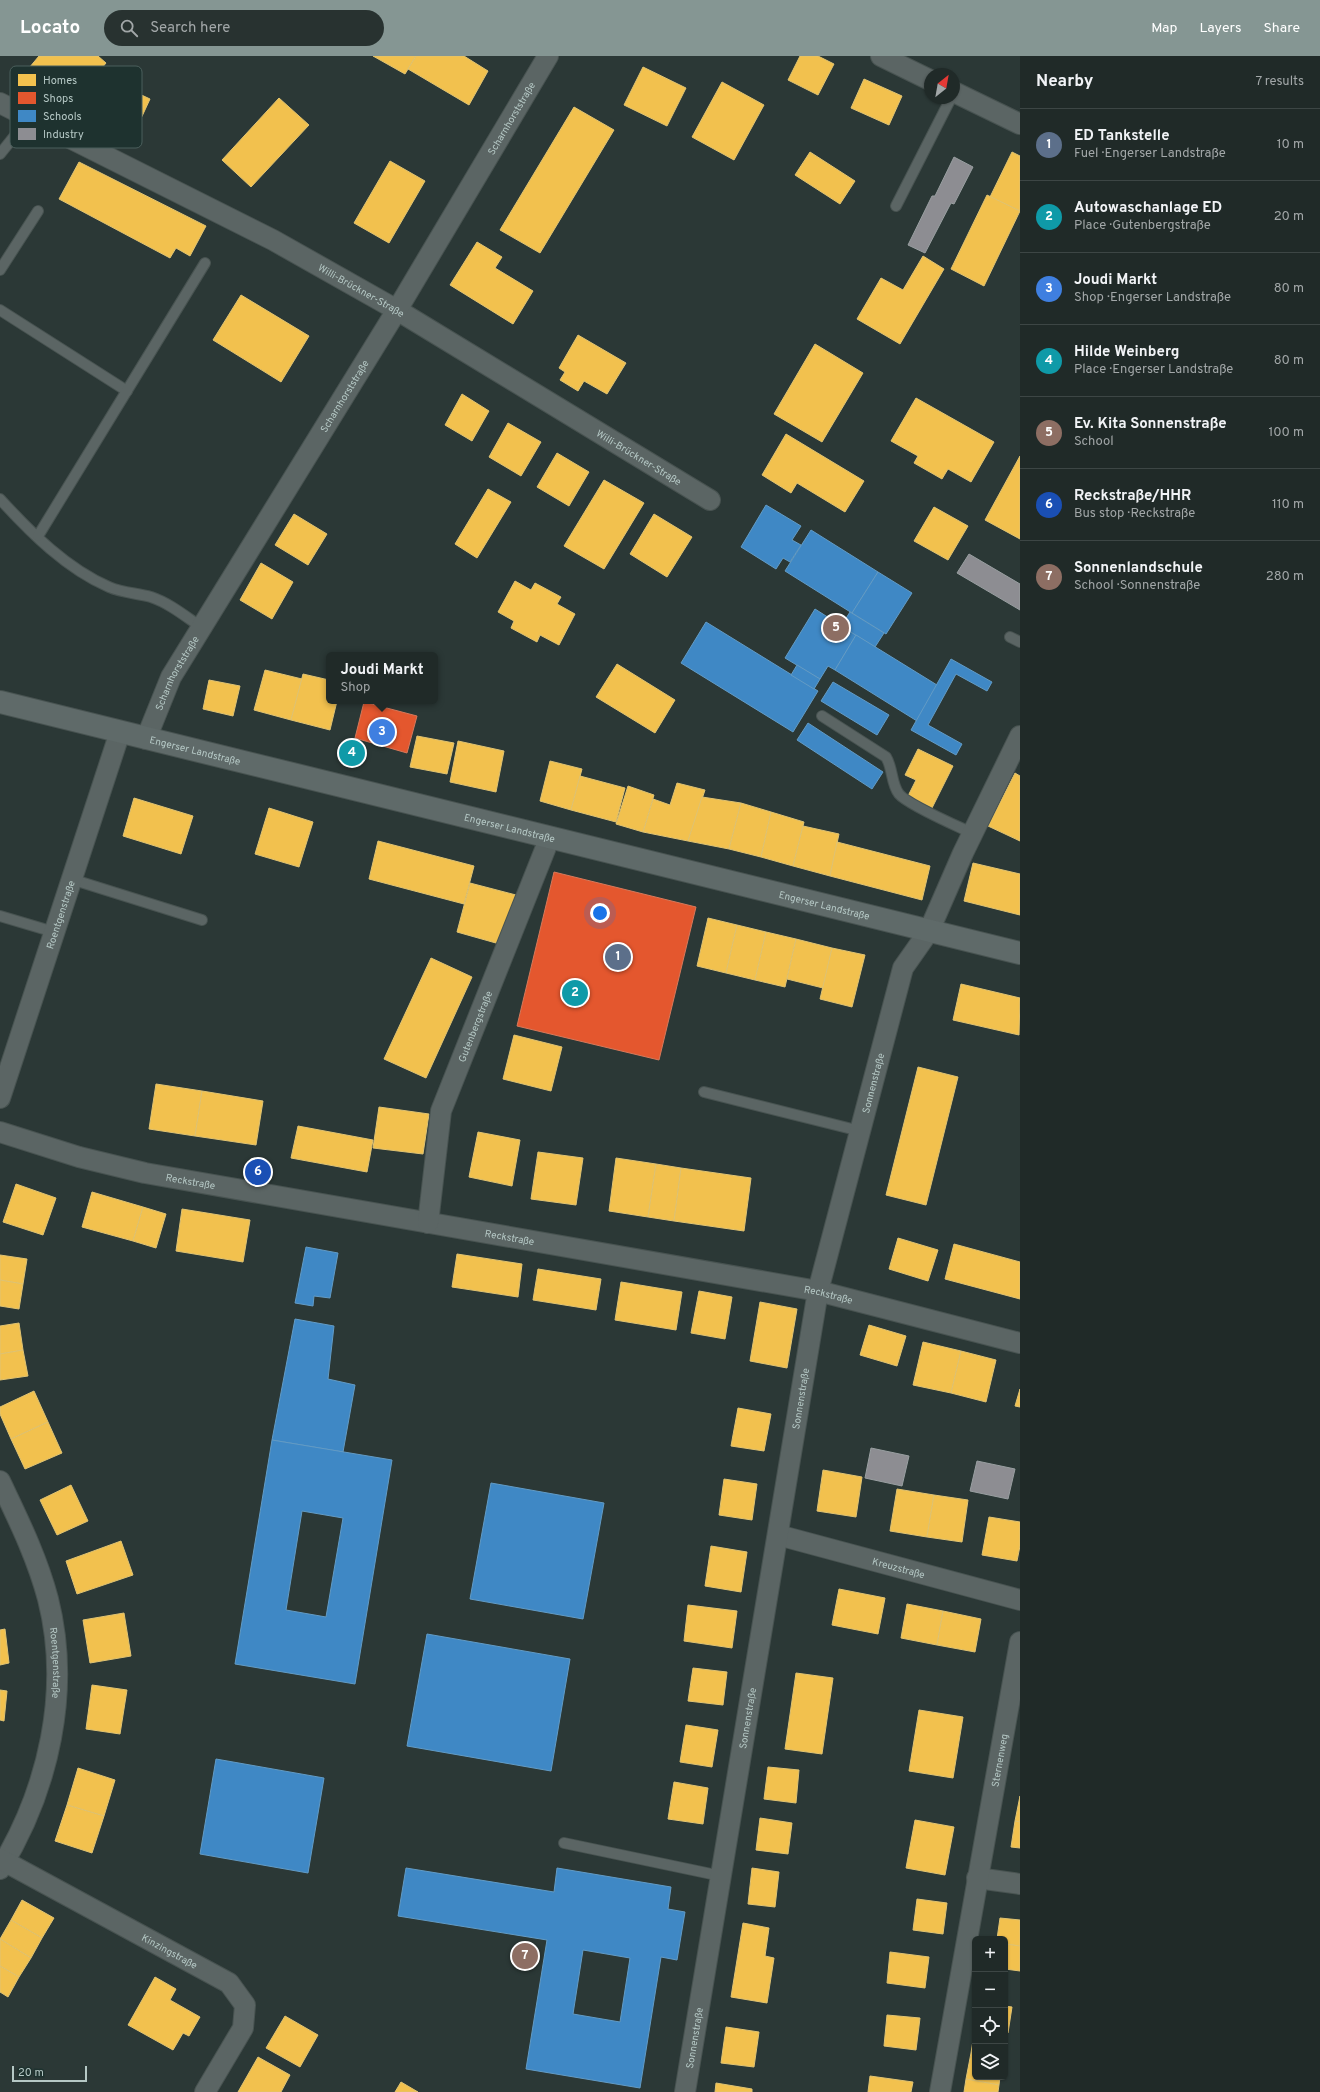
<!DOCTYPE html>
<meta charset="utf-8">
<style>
body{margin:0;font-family:Overpass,sans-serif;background:#283230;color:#f1f3f6}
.controls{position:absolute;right:12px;bottom:12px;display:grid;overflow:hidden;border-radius:6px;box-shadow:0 1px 3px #0004}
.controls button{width:36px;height:36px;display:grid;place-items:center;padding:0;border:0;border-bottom:1px solid #3d4645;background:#202a28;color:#f1f3f6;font:20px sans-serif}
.compass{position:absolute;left:924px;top:12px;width:36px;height:36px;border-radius:50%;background:#202a28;box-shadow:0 1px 3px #0004;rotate:31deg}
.scale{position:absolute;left:12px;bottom:10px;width:75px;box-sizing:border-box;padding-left:4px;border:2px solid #b5c8c5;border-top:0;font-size:11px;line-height:14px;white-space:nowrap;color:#b5c8c5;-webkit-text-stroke:3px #1e322f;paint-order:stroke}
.you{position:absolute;left:600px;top:857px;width:14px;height:14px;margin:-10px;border:3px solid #fff;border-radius:50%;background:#1a73e8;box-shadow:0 0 0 6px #1a73e833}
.badge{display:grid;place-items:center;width:26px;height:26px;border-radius:50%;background:#859693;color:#fff;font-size:13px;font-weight:700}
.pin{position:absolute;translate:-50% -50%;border:2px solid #fff;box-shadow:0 1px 4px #0006}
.popup{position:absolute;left:326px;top:596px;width:112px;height:52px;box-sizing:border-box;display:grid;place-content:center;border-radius:6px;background:#202a28;filter:drop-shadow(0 1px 3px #0005);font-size:13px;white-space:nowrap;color:#a2a7a8}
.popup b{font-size:15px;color:#f1f3f6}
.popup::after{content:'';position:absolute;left:50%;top:100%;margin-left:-8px;border:8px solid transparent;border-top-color:#202a28}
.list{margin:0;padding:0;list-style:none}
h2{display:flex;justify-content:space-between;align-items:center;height:52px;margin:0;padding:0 16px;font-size:17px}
h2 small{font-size:13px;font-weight:400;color:#a2a7a8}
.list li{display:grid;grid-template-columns:26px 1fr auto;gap:12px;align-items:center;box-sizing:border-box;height:72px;padding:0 16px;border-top:1px solid #3d4645}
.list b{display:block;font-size:15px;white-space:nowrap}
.list p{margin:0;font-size:13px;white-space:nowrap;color:#a2a7a8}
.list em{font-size:13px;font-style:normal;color:#a2a7a8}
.icon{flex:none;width:22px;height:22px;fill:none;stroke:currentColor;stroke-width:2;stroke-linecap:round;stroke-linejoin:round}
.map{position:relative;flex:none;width:1020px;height:2036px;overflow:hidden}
header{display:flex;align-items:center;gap:24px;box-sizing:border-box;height:56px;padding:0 20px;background:#859693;color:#fff}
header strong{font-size:19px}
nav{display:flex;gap:22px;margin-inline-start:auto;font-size:14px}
.search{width:280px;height:36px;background:#283230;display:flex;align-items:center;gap:10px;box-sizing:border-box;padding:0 14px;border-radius:22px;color:#a2a7a8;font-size:15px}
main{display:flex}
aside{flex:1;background:#202a28}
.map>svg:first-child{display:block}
.homes{fill:#f2c14e;stroke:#e0c372}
.shops{fill:#e4572e;stroke:#d6795b}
.schools{fill:#3f88c5;stroke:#629bc5;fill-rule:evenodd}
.industry{fill:#8d8d92;stroke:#999fa1}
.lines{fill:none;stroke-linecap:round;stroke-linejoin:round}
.service-casing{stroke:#485351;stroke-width:12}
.minor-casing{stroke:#485351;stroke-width:22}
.secondary-casing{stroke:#485351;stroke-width:24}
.service{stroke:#5b6564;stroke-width:10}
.minor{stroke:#5b6564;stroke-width:20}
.secondary{stroke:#5f6a69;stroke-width:22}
.labels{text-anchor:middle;stroke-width:4;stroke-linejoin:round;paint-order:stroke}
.street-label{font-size:10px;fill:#b5c8c5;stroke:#1e322f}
.key{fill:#1e322f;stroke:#4b5f5c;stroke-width:1}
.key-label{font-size:11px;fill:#b5c8c5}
</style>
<header>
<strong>Locato</strong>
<div class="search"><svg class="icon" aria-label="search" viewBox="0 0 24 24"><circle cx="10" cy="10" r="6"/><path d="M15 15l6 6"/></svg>Search here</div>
<nav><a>Map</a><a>Layers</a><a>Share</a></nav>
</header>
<main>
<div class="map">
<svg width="1020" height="2036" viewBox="0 0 1020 2036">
<rect width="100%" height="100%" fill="#2b3836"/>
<g class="homes">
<path d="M39 0H98L106 7 97 18 150 43 132 82 90 62 96 49 76 41 69 48 29 12Z"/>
<path d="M373 0H416L405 18Z"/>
<path d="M416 0H464L488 15 469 49 408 13Z"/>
<path d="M800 0H818L834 8 818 39 788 24Z"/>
<path d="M643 11 686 32 667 70 624 49Z"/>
<path d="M864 23 902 40 889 69 851 52Z"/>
<path d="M722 26 764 49 734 104 692 81Z"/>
<path d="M279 42 309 69 251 131 222 104Z"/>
<path d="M574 51 614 74 540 197 500 174Z"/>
<path d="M810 96 855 125 840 148 795 119Z"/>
<path d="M1012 96 1020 100V155L990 141Z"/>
<path d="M390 105 425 125 389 187 354 167Z"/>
<path d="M79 106 206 170 190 200 176 192 170 202 59 143Z"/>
<path d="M987 139 1020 155 984 230 951 213Z"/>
<path d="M477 186 502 201 495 212 533 235 513 268 450 229Z"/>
<path d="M923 200 944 213 900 288 857 263 881 222 903 234Z"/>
<path d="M241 239 309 280 281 326 213 284Z"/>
<path d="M578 279 626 307 607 338 584 325 578 335 560 324 565 316 559 312Z"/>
<path d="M815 288 863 317 822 386 774 358Z"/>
<path d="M462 338 489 355 472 385 445 369Z"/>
<path d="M916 342 994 386 971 426 948 413 942 423 914 407 918 400 891 385Z"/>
<path d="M508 367 541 386 521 420 489 401Z"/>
<path d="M786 378 864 425 845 456 797 427 791 437 762 419Z"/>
<path d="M557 397 589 416 569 450 537 431Z"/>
<path d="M1020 400V483L985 464Z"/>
<path d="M604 424 644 447 604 513 564 490Z"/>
<path d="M488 433 511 446 477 502 455 488Z"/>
<path d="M934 451 968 470 948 504 914 485Z"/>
<path d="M294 458 327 478 308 509 275 489Z"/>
<path d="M654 458 692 481 667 521 630 498Z"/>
<path d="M261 507 293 526 272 563 240 544Z"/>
<path d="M515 525 531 534 535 527 561 541 557 548 575 558 559 589 540 579 537 586 511 572 514 565 498 556Z"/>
<path d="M617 608 675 644 655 677 596 641Z"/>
<path d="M265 614 302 623 291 664 254 654Z"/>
<path d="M303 618 329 624V645H337L330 674 291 664Z"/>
<path d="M209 624 240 630 233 660 203 653Z"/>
<path d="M417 680 454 687 447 718 410 711Z"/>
<path d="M458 685 504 695 496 736 450 726Z"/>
<path d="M918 693 953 710 932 752 908 740 916 724 905 719Z"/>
<path d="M550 705 582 713 571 754 540 745Z"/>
<path d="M1015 717 1020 720V785L988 770Z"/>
<path d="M580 720 625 732 616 766 571 754Z"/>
<path d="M677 727 705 734 688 785 643 776 653 743 670 749Z"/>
<path d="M628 730 654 739 643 776 616 768Z"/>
<path d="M702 741 741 747 729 793 688 785Z"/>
<path d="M134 742 193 760 181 798 123 780Z"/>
<path d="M741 747 771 756 761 801 729 793Z"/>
<path d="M269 752 313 766 299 811 255 798Z"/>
<path d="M771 756 804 766 793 810 761 801Z"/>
<path d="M803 770 839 778 830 820 793 810Z"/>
<path d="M378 785 474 810 464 848 369 823Z"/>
<path d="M837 786 930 810 922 844 830 820Z"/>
<path d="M973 807 1020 818V859L964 845Z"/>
<path d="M470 827 516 839 503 889 457 876Z"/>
<path d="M708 862 737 869 726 917 697 910Z"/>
<path d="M737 869 766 876 755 924 726 917Z"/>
<path d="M766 876 796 883 785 931 755 924Z"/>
<path d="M796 883 832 892 823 932 787 923Z"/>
<path d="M832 892 865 899 852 951 820 943Z"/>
<path d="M431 902 472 921 426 1022 384 1003Z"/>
<path d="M571 902 595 907 581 966 579 980 555 975Z"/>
<path d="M961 928 1020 942 1019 979 953 964Z"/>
<path d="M514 979 562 991 551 1035 503 1023Z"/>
<path d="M918 1011 958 1021 926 1149 886 1139Z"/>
<path d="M156 1028 202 1035 195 1080 149 1073Z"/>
<path d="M202 1035 263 1045 256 1089 195 1080Z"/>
<path d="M379 1051 429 1058 423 1098 373 1092Z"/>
<path d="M298 1070 373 1084 367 1116 291 1102Z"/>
<path d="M478 1076 520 1084 512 1130 469 1121Z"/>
<path d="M538 1096 583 1102 576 1149 531 1143Z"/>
<path d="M616 1102 656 1108 648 1161 609 1155Z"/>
<path d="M656 1108 681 1112 674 1165 648 1161Z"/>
<path d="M681 1112 751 1122 744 1175 674 1165Z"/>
<path d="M16 1128 56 1142 43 1179 3 1166Z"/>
<path d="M92 1136 143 1151 133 1185 82 1171Z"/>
<path d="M143 1151 166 1158 156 1192 133 1185Z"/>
<path d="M182 1153 250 1164 243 1206 176 1195Z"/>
<path d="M898 1182 938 1194 928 1225 889 1213Z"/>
<path d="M954 1188 1020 1206V1243L945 1223Z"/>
<path d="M457 1198 522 1208 518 1241 452 1231Z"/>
<path d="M0 1199 27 1203 23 1228 0 1224Z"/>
<path d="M538 1213 601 1223 596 1254 533 1244Z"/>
<path d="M0 1224 23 1228 19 1253 0 1250Z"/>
<path d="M621 1226 682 1236 676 1274 615 1264Z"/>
<path d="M699 1235 732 1241 725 1283 691 1277Z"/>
<path d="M760 1246 797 1253 787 1312 750 1305Z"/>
<path d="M19 1267 23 1294 0 1298V1270Z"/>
<path d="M869 1269 906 1280 897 1310 860 1299Z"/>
<path d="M923 1286 961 1295 951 1337 913 1329Z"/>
<path d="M23 1294 28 1320 0 1324V1298Z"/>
<path d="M961 1295 996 1304 986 1346 951 1337Z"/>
<path d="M1020 1333V1351L1015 1350Z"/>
<path d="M34 1335 48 1366 11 1383 0 1358V1351Z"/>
<path d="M738 1352 771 1358 764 1395 731 1390Z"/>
<path d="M48 1366 62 1397 25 1413 11 1383Z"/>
<path d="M823 1414 862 1421 856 1461 817 1455Z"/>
<path d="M724 1423 757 1428 752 1464 719 1459Z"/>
<path d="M71 1429 88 1465 57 1479 40 1444Z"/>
<path d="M897 1433 934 1439 927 1481 890 1475Z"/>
<path d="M934 1439 968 1444 962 1486 927 1481Z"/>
<path d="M989 1461 1020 1466V1490L1017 1505 982 1499Z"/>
<path d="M121 1485 133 1519 77 1538 66 1505Z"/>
<path d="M711 1490 747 1496 741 1536 705 1530Z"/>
<path d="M839 1533 885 1542 878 1578 832 1569Z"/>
<path d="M907 1548 943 1555 937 1589 901 1582Z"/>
<path d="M688 1549 737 1555 732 1592 684 1585Z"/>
<path d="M943 1555 981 1563 975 1596 937 1589Z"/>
<path d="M124 1557 131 1600 90 1607 83 1564Z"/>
<path d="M5 1573 9 1607 0 1609V1574Z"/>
<path d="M693 1612 727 1616 723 1649 688 1645Z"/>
<path d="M796 1617 833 1622 822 1698 785 1693Z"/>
<path d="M92 1629 127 1634 120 1678 86 1673Z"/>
<path d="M0 1634 7 1635 4 1665 0 1664Z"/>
<path d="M919 1654 963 1661 953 1722 909 1715Z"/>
<path d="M686 1669 718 1674 712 1711 680 1706Z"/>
<path d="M768 1711 799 1714 796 1747 764 1743Z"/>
<path d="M78 1712 115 1724 104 1760 67 1749Z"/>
<path d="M674 1726 708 1732 703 1768 668 1763Z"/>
<path d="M1020 1740V1766L1015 1765Z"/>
<path d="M67 1749 104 1760 92 1797 55 1785Z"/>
<path d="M760 1762 792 1767 788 1798 756 1794Z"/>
<path d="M915 1764 954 1771 945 1819 906 1812Z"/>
<path d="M1015 1765 1020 1766V1792L1011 1791Z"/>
<path d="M752 1812 779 1816 775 1851 748 1848Z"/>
<path d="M917 1843 947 1847 943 1878 913 1874Z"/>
<path d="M22 1844 54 1862 42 1882 11 1864Z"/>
<path d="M1000 1862 1020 1864V1890L1005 1888V1883H997Z"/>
<path d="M11 1864 42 1882 31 1902 0 1883Z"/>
<path d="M743 1867 769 1872 765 1900 774 1902 767 1947 731 1941Z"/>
<path d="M0 1883 31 1902 19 1921 0 1910Z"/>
<path d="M1005 1888 1020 1890V1915L1005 1913Z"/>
<path d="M890 1896 929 1901 925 1932 887 1927Z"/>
<path d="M0 1910 19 1921 8 1941 0 1936Z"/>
<path d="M155 1921 176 1933 170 1944 200 1961 189 1980 183 1977 173 1994 128 1969Z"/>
<path d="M1005 1950 1012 1951 1008 1977H1005Z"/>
<path d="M887 1959 920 1962 916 1994 884 1990Z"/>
<path d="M285 1960 318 1979 300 2011 266 1992Z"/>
<path d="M726 1971 759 1976 754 2011 721 2007Z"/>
<path d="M975 1972V1998L971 1997Z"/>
<path d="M971 1997 975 1998V2021H1000L999 2029 966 2023Z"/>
<path d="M258 2001 290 2019 281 2036H238Z"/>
<path d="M870 2020 913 2026 911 2036H868Z"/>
<path d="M966 2023 999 2029 998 2036H964Z"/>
<path d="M401 2026 418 2036H395Z"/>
<path d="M716 2027 752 2033V2036H715Z"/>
</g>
<g class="shops">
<path d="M364 646 417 660 407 697 355 682Z"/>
<path d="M554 816 696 851 659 1004 517 970Z"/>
</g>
<g class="schools">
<path d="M766 449 801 470 792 484 801 489 790 506 783 502 776 513 741 491Z"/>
<path d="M811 474 878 516 852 557 785 515Z"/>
<path d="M878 516 912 537 886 578 852 557Z"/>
<path d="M815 553 856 579 835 614 828 610 820 623 785 602Z"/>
<path d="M850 556 884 577 875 591 841 570Z"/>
<path d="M706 566 818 635 793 676 681 607Z"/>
<path d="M856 579 937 629 917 665 835 614Z"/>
<path d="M951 603 992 626 987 635 956 618 928 669 962 688 956 699 911 674Z"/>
<path d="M797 609 820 623 814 633 791 619Z"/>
<path d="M833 626 889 659 877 679 821 645Z"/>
<path d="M808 667 883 716 872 733 797 684Z"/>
<path d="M306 1191 338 1197 330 1242 314 1240 313 1250 295 1247Z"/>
<path d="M295 1263 334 1270 328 1323 355 1329 343 1396 272 1384Z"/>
<path d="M272 1384 392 1404 355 1628 235 1608ZM302 1455 343 1462 326 1561 286 1554Z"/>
<path d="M491 1427 604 1447 583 1563 470 1543Z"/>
<path d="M427 1578 570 1603 551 1715 407 1690Z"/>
<path d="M216 1703 324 1722 308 1817 200 1798Z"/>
<path d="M406 1812 554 1836 557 1812 671 1831 668 1853 685 1856 677 1904 661 1901 640 2032 526 2013 547 1884 398 1860ZM583 1894 630 1902 620 1966 573 1958Z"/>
</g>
<g class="industry">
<path d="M954 101 973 111 954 148 951 147 925 197 908 189 932 140H935Z"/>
<path d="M969 498 1020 528V554L957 517Z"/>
<path d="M871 1392 909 1400 902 1430 865 1422Z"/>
<path d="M977 1405 1015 1413 1008 1443 970 1435Z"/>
</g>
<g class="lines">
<g class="service-casing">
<g id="service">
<path d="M0 98 29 62"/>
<path d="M896 150 951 42"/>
<path d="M0 214 38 155"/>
<path d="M0 254 127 335"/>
<path d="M0 443C31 477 67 513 109 531 123 537 137 537 151 541 169 547 185 560 201 571"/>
<path d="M38 480 205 207"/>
<path d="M1010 581 1020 586"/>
<path d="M822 660 886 701C893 712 891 728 899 738 908 749 957 770 972 777"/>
<path d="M71 823 202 864"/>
<path d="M0 860 54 876"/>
<path d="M704 1036 860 1075"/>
<path d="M564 1787 721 1820"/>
</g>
</g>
<g class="minor-casing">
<g id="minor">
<path d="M881 0 930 24"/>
<path d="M954 36 1020 68"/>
<path id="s1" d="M0 47 273 184 397 254 710 444"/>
<path id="s2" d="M146 683 171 621 397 254 548 0"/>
<path id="s3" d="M0 1042 120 676"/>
<path id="s4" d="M0 1076 79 1101 145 1117 818 1235 1020 1287"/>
<path id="s5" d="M428 1167 441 1055 550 781"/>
<path id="s6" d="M0 1425C18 1463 37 1501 48 1543 71 1634 49 1733 0 1813"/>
<path id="s7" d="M778 1479 1020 1544"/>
<path id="s8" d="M0 1803 229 1927 245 1949 243 1972 205 2036"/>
<path d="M977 1822 1020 1828"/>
<path id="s9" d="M685 2036 818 1235 903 912 929 875 963 797 1020 680"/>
<path id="s10" d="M940 2036 1020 1586"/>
</g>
</g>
<g class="secondary-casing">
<g id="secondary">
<path id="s11" d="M0 646 1020 897"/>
</g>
</g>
<use href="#service" class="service"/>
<use href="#minor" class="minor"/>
<use href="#secondary" class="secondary"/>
</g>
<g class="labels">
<g class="street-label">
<text dy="4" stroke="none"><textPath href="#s2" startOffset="721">Scharnhorststraße</textPath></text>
<text dy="4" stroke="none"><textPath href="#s1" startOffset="407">Willi-Brückner-Straße</textPath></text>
<text dy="4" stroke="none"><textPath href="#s2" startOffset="397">Scharnhorststraße</textPath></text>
<text dy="4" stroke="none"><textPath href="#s1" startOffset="731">Willi-Brückner-Straße</textPath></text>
<text dy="4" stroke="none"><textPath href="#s2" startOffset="73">Scharnhorststraße</textPath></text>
<text dy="4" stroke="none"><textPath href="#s11" startOffset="201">Engerser Landstraße</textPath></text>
<text dy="4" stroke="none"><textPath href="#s11" startOffset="525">Engerser Landstraße</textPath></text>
<text dy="4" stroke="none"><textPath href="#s11" startOffset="849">Engerser Landstraße</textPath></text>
<text dy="4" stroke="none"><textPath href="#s3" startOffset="193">Roentgenstraße</textPath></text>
<text dy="4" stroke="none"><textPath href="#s5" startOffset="204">Gutenbergstraße</textPath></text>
<text dy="4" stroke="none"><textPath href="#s9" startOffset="1027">Sonnenstraße</textPath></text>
<text dy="4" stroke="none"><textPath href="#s4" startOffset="197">Reckstraße</textPath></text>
<text dy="4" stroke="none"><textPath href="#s4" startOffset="521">Reckstraße</textPath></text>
<text dy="4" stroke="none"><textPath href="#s4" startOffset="845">Reckstraße</textPath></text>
<text dy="4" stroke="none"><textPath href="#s9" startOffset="703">Sonnenstraße</textPath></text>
<text dy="4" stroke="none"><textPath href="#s7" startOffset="125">Kreuzstraße</textPath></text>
<text dy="4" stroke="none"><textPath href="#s6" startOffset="192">Roentgenstraße</textPath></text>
<text dy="4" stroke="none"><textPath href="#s9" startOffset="379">Sonnenstraße</textPath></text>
<text dy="4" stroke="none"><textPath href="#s10" startOffset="337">Sternenweg</textPath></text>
<text dy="4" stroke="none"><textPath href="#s8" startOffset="193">Kinzingstraße</textPath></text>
<text dy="4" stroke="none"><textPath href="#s9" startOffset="55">Sonnenstraße</textPath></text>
</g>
</g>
<rect x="10" y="10" width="132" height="82" rx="6" class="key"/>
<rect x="18" y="18" width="18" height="12" fill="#f2c14e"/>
<rect x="18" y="36" width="18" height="12" fill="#e4572e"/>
<rect x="18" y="54" width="18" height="12" fill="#3f88c5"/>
<rect x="18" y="72" width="18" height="12" fill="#8d8d92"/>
<g class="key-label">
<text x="43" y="28">Homes</text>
<text x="43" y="46">Shops</text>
<text x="43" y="64">Schools</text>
<text x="43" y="82">Industry</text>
</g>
</svg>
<div class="controls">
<button>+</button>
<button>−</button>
<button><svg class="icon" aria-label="locate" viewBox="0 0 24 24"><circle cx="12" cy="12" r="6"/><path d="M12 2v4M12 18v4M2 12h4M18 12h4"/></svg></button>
<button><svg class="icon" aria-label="layers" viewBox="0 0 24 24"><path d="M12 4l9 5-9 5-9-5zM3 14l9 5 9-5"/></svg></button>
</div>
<svg class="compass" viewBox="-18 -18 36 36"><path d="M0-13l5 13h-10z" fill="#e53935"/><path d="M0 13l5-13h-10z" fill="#a2a7a8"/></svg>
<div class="scale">20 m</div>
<div class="you"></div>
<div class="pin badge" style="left:618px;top:901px;background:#5c6f8a">1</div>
<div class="pin badge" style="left:575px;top:937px;background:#0f9aa8">2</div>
<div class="pin badge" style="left:382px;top:676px;background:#3f7fe0">3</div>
<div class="popup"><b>Joudi Markt</b>Shop</div>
<div class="pin badge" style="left:352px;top:697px;background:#0f9aa8">4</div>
<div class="pin badge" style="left:836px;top:572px;background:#8d6e63">5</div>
<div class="pin badge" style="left:258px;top:1116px;background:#1a4fb4">6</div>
<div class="pin badge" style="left:525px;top:1900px;background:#8d6e63">7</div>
</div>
<aside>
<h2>Nearby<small>7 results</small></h2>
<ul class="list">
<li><span class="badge" style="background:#5c6f8a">1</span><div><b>ED Tankstelle</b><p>Fuel · Engerser Landstraße</p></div><em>10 m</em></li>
<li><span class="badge" style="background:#0f9aa8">2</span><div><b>Autowaschanlage ED</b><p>Place · Gutenbergstraße</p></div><em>20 m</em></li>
<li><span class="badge" style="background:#3f7fe0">3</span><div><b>Joudi Markt</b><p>Shop · Engerser Landstraße</p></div><em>80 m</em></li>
<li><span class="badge" style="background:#0f9aa8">4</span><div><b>Hilde Weinberg</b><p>Place · Engerser Landstraße</p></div><em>80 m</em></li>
<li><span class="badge" style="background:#8d6e63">5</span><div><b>Ev. Kita Sonnenstraße</b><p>School</p></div><em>100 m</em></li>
<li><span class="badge" style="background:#1a4fb4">6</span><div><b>Reckstraße/HHR</b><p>Bus stop · Reckstraße</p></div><em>110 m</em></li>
<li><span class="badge" style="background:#8d6e63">7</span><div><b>Sonnenlandschule</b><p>School · Sonnenstraße</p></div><em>280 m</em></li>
</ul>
</aside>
</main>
